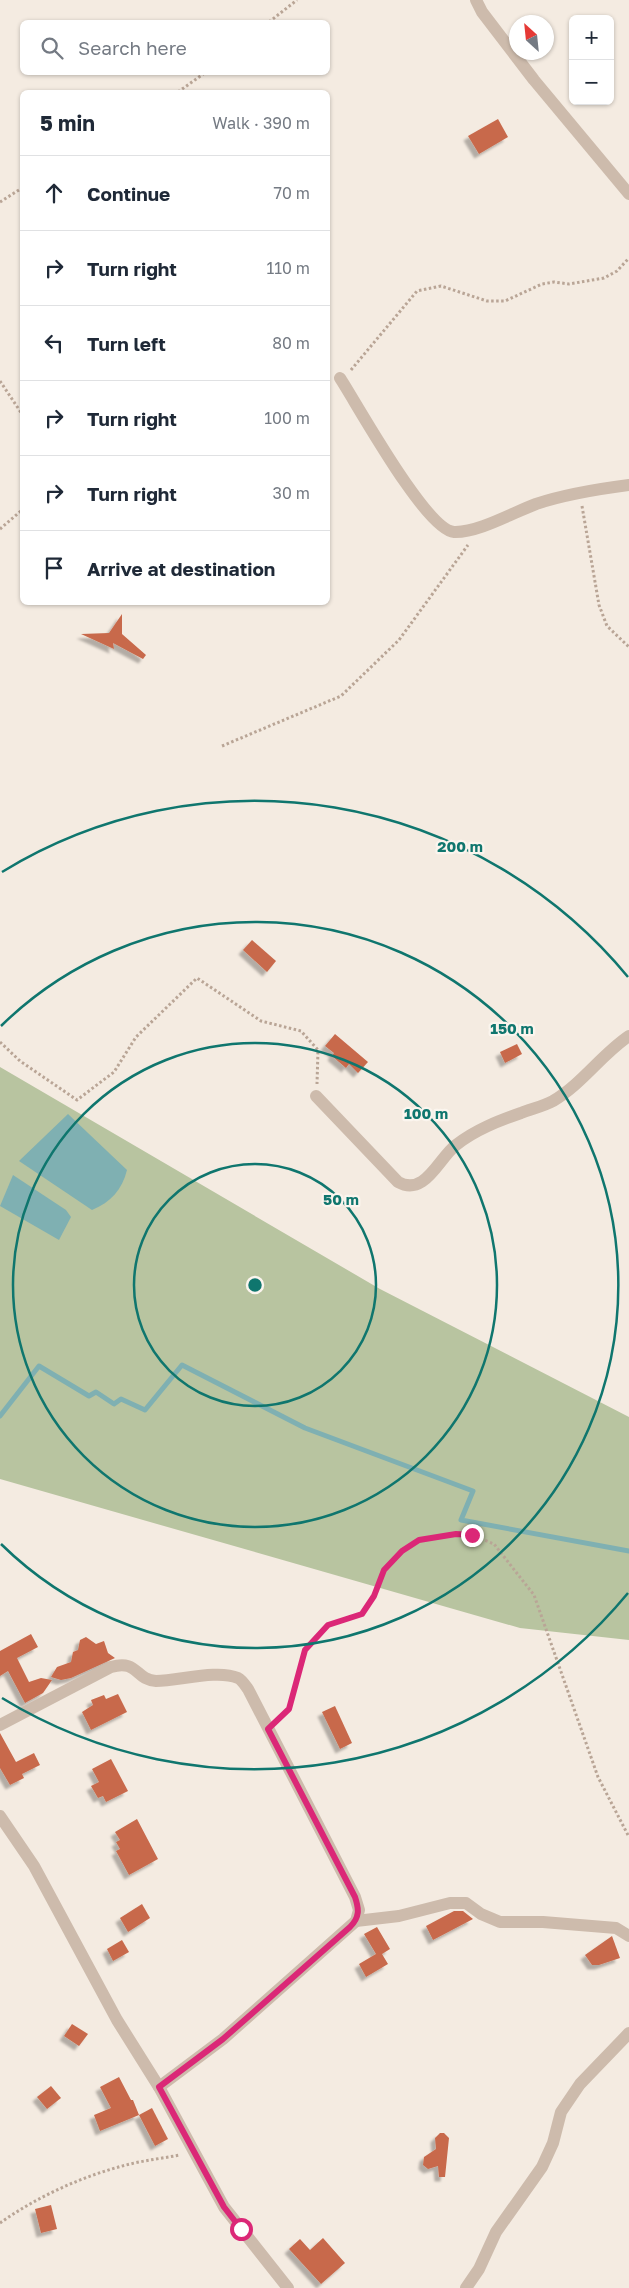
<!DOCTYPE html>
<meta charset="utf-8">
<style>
body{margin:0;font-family:"Golos Text",sans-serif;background:#f2f2f3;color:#1f2937}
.controls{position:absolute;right:15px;top:15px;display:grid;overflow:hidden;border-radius:8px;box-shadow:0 1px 4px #0004}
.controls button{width:45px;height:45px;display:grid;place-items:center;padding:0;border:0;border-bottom:1px solid #e0e1e3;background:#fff;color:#1f2937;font:25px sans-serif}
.compass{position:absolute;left:509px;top:15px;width:45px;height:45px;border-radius:50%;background:#fff;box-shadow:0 1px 4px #0004;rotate:333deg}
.stop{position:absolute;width:15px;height:15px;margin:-11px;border:4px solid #db2777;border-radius:50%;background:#fff}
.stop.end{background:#db2777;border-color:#fff;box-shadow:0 1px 5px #0008}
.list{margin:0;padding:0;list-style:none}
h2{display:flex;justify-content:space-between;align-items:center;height:65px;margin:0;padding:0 20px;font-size:21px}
h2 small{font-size:16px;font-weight:400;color:#747a83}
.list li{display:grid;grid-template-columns:32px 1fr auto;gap:15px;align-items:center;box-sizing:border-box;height:75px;padding:0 20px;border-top:1px solid #e0e1e3}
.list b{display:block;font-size:19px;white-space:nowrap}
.list em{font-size:16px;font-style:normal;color:#747a83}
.icon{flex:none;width:28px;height:28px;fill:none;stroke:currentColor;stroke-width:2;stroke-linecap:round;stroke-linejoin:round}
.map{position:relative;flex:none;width:629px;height:2288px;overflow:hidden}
.search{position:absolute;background:#fff;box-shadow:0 1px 4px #0004;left:20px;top:20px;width:310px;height:55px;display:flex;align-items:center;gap:12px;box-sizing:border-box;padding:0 18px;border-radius:8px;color:#747a83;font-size:19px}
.panel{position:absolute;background:#fff;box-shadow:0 1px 4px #0004;left:20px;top:90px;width:310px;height:515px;border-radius:8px}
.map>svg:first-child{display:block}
.green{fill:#b8c4a0}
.water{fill:#7fb0b2}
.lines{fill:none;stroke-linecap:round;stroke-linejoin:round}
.stream{stroke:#7fb0b2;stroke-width:5}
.building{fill:#c8694b;filter:url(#shadow)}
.path{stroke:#b9a596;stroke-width:3;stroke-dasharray:2.5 2.5;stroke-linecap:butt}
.minor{stroke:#cdbbac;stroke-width:12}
.route{stroke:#db2777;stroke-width:6}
.ring{fill:none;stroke:#0f766e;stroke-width:2.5}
.centre{fill:#0f766e;stroke:#fbf5ee;stroke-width:2.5}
.ring-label{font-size:15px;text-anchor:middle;font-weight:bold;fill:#0f766e;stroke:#fbf5ee;stroke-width:4.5;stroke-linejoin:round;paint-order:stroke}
</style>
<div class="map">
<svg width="629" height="2288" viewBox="0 0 629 2288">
<defs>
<filter id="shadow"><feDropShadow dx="-4.5" dy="4.5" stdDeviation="1" flood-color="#0004"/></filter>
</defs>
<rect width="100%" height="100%" fill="#f4ebe1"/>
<path class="green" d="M0 1067 380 1289 629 1417V1640L520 1628 0 1479Z"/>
<g class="water">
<path d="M68 1114 127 1170C122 1190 111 1202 92 1210L19 1161Z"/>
<path d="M13 1175 66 1210 71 1217 59 1240 0 1206Z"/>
</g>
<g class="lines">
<path class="stream" d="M0 1416 39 1366 89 1396 96 1392 114 1404 121 1399 145 1410 182 1365 305 1428 473 1491 461 1520 629 1551"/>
</g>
<g class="building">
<path d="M498 119 508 137 479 154 468 136Z"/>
<path d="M122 614V634L146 655 143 659 113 643 114 649 81 634 109 633Z"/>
<path d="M252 940 276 961 267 972 243 950Z"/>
<path d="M335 1034 368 1062 358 1073 349 1064 346 1068 332 1056 334 1053 325 1046Z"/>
<path d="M517 1044 522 1054 505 1063 500 1052Z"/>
<path d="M31 1634 38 1647 17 1658 29 1682 41 1678 52 1680 43 1693 25 1703 8 1671 0 1676V1651Z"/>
<path d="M86 1637 96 1644 104 1641 108 1653 115 1658 71 1678 61 1680 51 1677 57 1667 71 1662 73 1652 78 1650 80 1640Z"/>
<path d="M118 1694 127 1712 91 1730 82 1712 93 1705 91 1700 104 1695 106 1699Z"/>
<path d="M335 1706 352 1743 340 1749 322 1712Z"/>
<path d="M0 1733 16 1762 34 1753 40 1765 22 1774 24 1778 10 1785 0 1768Z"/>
<path d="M111 1759 128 1791 106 1802 103 1796 98 1798 91 1786 99 1782 92 1769Z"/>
<path d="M137 1819 158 1859 129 1875 116 1851 120 1849 116 1842 120 1840 115 1832Z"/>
<path d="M142 1904 150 1918 128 1932 120 1918Z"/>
<path d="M454 1911H463L473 1919 433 1940 426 1926Z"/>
<path d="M377 1927 390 1949 382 1954 388 1964 366 1977 359 1964 376 1954 364 1934Z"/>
<path d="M612 1936 620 1958 599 1965H592L585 1955Z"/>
<path d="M122 1940 129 1952 113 1961 107 1949Z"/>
<path d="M72 2024 88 2034 79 2046 64 2036Z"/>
<path d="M119 2077 131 2100H133L139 2115 100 2131 94 2115 111 2108 100 2087Z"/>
<path d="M51 2086 61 2098 47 2109 37 2097Z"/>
<path d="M152 2108 168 2139 155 2146 139 2115Z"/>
<path d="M440 2133H444L449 2138 445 2177H439L438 2166 428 2169 423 2165 424 2157 436 2149 435 2138Z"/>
<path d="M51 2205 57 2229 41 2233 35 2209Z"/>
<path d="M323 2238 345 2263 321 2284 289 2249 300 2239 310 2250Z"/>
</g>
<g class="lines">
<g class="path">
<path d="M269 22 297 0"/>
<path d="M178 92 206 72"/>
<path d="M0 202 22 188"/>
<path d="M351 370 417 291 441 286 487 301H505L542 284 554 282 569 284 604 278 617 271 629 258"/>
<path d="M0 381 22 414"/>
<path d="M582 506 599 605 607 626 629 647"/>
<path d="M0 529 22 510"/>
<path d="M222 746 341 696 399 640 468 545"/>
<path d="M0 1042 20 1061 77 1100 114 1072 136 1037 197 978 261 1021 301 1031 318 1050 317 1084"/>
<path d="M278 1720 289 1709 305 1650 328 1625 362 1614 374 1596 384 1571 402 1551 419 1540 456 1534 472 1535 494 1544 534 1595 598 1777 629 1837"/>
<path d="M0 2223C38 2196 85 2175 130 2164 147 2160 164 2158 180 2155"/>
</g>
<g class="minor">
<path d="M476 0 482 12 534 80 629 194"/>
<path d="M340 378C357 404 426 530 454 532 478 533 514 512 536 504 566 494 598 489 629 485"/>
<path d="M316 1096 398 1182C425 1197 438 1159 456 1145 475 1130 498 1121 521 1113 531 1109 544 1106 553 1101 582 1084 602 1054 629 1036"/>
<path d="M0 1725 111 1667C138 1659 135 1680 156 1681 179 1681 217 1669 238 1678 242 1680 245 1685 248 1689L355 1897 359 1910 356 1921 223 2039 159 2087"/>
<path d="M0 1816 34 1866 117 2020 159 2087 224 2207 288 2288"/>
<path d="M356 1921 399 1916 450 1903H466L481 1914 500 1922H543L616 1928 629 1936"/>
<path d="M466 2288 479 2269 496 2232 542 2167 553 2143 561 2112 580 2084 629 2033"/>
</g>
</g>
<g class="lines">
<path class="route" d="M241 2229 224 2207 159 2087 223 2039 350 1927C360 1917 359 1909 355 1897L268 1729 289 1709 305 1650 328 1625 362 1614 374 1596 384 1570 402 1551 419 1540 456 1534 472 1535"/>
</g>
<g class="ring">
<circle cx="255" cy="1285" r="121"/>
<circle cx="255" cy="1285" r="242"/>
<path d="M1 1026A363 363 0 1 1 1 1544"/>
<path d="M628 1593A484 484 0 0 1 2 1698M2 872A484 484 0 0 1 628 977"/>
</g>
<circle cx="255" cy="1285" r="8" class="centre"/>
<g class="ring-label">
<text x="460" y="852">200 m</text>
<text x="512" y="1034">150 m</text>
<text x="426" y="1119">100 m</text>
<text x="341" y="1205">50 m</text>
</g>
</svg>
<div class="controls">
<button>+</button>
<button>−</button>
</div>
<svg class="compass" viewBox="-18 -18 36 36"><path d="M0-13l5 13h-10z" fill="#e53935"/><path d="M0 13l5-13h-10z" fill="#747a83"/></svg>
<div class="stop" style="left:241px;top:2229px"></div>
<div class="stop end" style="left:472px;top:1535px"></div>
<div class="search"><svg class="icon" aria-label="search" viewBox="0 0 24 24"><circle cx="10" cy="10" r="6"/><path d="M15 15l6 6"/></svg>Search here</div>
<section class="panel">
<h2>5 min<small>Walk · 390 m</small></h2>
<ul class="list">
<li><svg class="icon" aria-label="ahead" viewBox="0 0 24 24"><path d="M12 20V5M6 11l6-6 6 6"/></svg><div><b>Continue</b></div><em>70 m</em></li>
<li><svg class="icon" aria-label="right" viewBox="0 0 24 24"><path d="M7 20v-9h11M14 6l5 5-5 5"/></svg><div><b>Turn right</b></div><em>110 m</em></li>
<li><svg class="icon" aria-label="left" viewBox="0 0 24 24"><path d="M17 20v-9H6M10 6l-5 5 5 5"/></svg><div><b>Turn left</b></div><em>80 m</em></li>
<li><svg class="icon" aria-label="right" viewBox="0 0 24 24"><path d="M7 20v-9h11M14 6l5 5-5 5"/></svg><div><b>Turn right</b></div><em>100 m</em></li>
<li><svg class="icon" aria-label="right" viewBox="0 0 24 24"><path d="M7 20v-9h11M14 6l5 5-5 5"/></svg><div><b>Turn right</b></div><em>30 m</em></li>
<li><svg class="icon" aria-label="arrive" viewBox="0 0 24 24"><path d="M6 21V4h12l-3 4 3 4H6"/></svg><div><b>Arrive at destination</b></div></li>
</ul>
</section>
</div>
